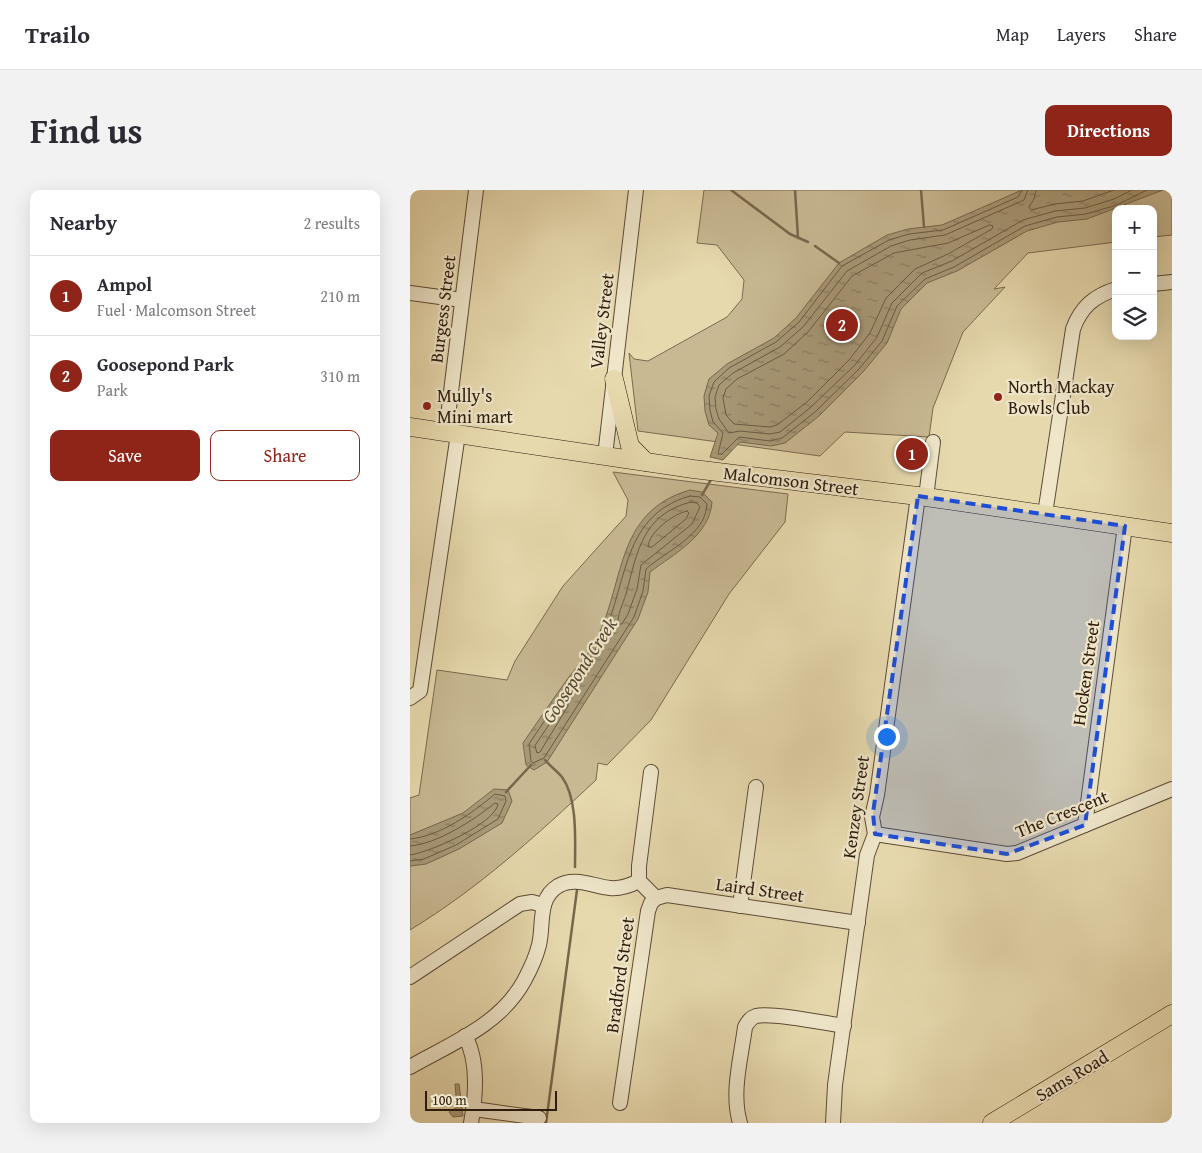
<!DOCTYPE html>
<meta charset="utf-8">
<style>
body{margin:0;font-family:"Gentium Book Plus",serif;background:#f2f2f3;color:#2b2b33}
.controls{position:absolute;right:15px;top:15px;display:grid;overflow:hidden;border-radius:10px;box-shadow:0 5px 20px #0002}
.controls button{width:45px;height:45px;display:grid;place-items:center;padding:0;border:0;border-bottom:1px solid #e1e1e2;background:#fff;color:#2b2b33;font:25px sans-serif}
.scale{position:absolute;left:15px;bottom:12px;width:132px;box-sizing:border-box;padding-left:5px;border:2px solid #2f1c0d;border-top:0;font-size:14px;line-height:18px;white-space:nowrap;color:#2f1c0d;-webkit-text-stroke:4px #efe6ca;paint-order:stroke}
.you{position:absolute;left:476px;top:546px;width:18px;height:18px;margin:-12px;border:4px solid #fff;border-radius:50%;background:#1a73e8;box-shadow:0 0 0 8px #1a73e833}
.badge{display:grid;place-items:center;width:32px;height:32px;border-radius:50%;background:#8f2418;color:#fff;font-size:16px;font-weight:700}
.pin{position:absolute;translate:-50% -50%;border:2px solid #fff;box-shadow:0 1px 5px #0006}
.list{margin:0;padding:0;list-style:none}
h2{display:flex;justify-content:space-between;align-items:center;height:65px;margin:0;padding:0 20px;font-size:21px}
h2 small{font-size:16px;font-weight:400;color:#7c7c81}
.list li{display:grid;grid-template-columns:32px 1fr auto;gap:15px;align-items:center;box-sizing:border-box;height:80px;padding:0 20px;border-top:1px solid #e1e1e2}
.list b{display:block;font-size:19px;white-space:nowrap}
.list p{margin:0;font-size:16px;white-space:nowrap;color:#7c7c81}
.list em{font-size:16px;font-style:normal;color:#7c7c81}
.actions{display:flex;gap:10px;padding:15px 20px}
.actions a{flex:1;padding:11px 0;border:1px solid #8f2418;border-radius:10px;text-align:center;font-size:18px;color:#8f2418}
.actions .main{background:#8f2418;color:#fff}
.icon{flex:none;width:28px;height:28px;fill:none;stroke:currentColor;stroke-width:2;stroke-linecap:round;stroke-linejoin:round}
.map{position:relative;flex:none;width:762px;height:933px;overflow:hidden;border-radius:10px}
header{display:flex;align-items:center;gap:30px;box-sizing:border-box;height:70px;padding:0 25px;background:#fff;border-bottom:1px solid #e1e1e2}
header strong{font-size:24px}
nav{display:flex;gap:28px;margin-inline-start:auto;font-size:18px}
.intro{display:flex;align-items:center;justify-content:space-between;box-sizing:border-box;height:120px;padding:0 30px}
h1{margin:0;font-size:35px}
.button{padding:12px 22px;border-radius:10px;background:#8f2418;color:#fff;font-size:18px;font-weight:700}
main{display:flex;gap:30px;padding:0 30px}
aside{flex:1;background:#fff;border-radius:10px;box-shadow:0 5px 20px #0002}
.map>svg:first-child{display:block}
.green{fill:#c8b993;stroke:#7c6a50}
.water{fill:url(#water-ripples);stroke:#78674d}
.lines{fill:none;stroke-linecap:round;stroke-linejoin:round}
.shore{stroke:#6c5a42;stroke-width:1}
.stream{stroke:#78674d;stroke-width:2.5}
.minor-casing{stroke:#5d4b35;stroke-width:16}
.major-casing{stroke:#2f1c0d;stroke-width:19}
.minor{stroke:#efe6ca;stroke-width:14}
.major{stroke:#e7d9ae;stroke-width:18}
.marked{fill:#1d4ed8;fill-opacity:0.2;stroke:#1d4ed8;stroke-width:4;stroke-dasharray:10 6;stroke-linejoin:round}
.poi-dot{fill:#8f2418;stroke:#efe6ca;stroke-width:2}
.labels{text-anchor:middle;stroke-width:4.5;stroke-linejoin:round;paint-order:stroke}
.street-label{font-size:18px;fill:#2f1c0d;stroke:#efe6ca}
.poi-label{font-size:18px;fill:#2f1c0d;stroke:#efe6ca;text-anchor:start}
.water-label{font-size:19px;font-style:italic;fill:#594832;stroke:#efe6ca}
</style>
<header>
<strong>Trailo</strong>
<nav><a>Map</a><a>Layers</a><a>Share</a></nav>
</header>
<div class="intro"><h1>Find us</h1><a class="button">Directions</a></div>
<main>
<aside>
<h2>Nearby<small>2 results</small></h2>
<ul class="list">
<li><span class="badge">1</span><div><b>Ampol</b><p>Fuel · Malcomson Street</p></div><em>210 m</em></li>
<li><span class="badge">2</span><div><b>Goosepond Park</b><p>Park</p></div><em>310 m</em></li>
</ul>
<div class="actions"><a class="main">Save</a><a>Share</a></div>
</aside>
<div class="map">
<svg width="762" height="933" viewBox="0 0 762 933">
<defs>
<pattern id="water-ripples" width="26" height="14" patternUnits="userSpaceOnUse" patternTransform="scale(1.25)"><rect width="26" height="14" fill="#a89977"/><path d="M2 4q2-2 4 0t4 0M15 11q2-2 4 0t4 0" fill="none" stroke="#897c60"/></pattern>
</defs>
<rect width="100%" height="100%" fill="#e7d9ae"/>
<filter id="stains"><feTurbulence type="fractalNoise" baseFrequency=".004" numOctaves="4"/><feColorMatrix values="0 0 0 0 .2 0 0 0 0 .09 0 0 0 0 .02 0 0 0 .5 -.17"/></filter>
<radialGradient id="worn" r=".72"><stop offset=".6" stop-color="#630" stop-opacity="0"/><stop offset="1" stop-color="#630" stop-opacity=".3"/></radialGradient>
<g class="green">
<path d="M294 0H762V45L743 47V19H706V52L618 63 584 99 595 97 553 142 523 218 519 247 435 242 410 266 228 241 219 163 224 169 238 171 317 127 332 109 334 90 307 55 287 53Z"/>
<path d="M203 282 378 304 375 332 319 404 241 530 197 575 188 573 186 590C127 645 69 698 0 740V608L9 605 27 480 97 490 105 471 153 396 216 326 218 310Z"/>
</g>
<g class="water">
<path d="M612 0H753L677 29 648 32 617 41 547 81 517 93 491 119 477 153 453 182 409 226 375 253 361 256 330 252 313 270 300 267 308 243 299 235 295 221 294 206 299 189 317 174 364 148 386 128 429 73 477 45 498 39 532 35Z"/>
<path d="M280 300 292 302 302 312C300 345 264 364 240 382L238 402 228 429 137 572 124 580 116 575 113 553C128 531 143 509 159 487 167 476 177 466 184 454 216 395 203 322 280 300Z"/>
<path d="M84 599 98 600 102 611 92 633 49 659 16 674 0 676V645L53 623Z"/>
<path d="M45 894H49L53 926 43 927 39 922 47 917Z"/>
</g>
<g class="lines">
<g class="shore">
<path d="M612 0 608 7 533 40 499 44 479 50 432 76 389 132 366 152 319 178 304 192 299 206 300 220 303 232 313 243 308 264H312L329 247 360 251 372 248 405 222 449 179 472 151 487 116 515 89 544 77 615 36 647 27 676 24 707 15 737 0"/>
<path d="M618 0 614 10 535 45 500 50 481 56 437 81 393 137 370 157 323 183 309 195 305 207 306 219 309 229 319 243 330 241 360 244 370 242 401 217 445 175 467 147 482 113 512 83 542 71 613 30 645 21 675 18 704 9 722 0"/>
<path d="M626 0 624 9 619 17 621 20 645 14 673 11 704 0"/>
<path d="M580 35 583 36 582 39 538 64 505 79 476 108 460 143 439 170 397 212 367 235 360 237 324 234 316 225 313 208 316 199 327 189 374 164 398 142 442 86 484 63 538 53Z"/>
<path d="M280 306 290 307 297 314C296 345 256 361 236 379L233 401 224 427 134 568 123 573 121 571 119 554C133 533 147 512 162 491 170 480 180 469 187 457 219 403 207 326 280 306Z"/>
<path d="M281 312 287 313 290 317 282 334 231 375 227 399 218 424 212 434H208C207 426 213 413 216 404 227 363 232 324 281 312Z"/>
<path d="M277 321 279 323 276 329 242 357H238C239 342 263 324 277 321Z"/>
<path d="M154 513H158V516L130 562 127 563 125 556Z"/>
<path d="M0 649C31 646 62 623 85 604L95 606 96 611 88 629 46 655 14 669 0 671"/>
<path d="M0 656C27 654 64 630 85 613L88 614C85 634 20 662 0 665"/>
</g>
<g class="stream">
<path d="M321 0 380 44 398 52"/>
<path d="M385 0 388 48"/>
<path d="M511 0 514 37"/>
<path d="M405 56 429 73"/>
<path d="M292 305 302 288"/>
<path d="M135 570C140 576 147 581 152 587 168 609 165 651 165 677"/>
<path d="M96 602 121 575"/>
<path d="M136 933 167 700"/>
</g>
<g class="minor-casing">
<g id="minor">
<path d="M743 94 762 92"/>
<path d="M0 103 52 110"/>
<path d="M36 242 66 0"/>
<path d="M195 266 226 0"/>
<path d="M516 307 523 252"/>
<path d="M635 324 663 139C671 117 684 106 706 99"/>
<path d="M0 508 10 501 48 244"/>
<path d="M675 635 715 336"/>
<path d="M465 644 597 664 607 663 762 599"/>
<path d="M246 708 257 705 448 733"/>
<path d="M330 716 346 597"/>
<path d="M0 787 110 714 122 712 133 715"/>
<path d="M55 846C69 871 66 905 61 933"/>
<path d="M0 877C42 853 90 835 114 791 120 780 126 767 129 755 134 735 127 709 148 696 165 686 182 696 200 698 210 699 221 695 229 691"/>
<path d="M210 913 238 721 241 713 246 708 229 691V676L241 582"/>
<path d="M64 919 129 928"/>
<path d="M330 933C321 903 331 868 335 837 338 832 340 828 346 826 362 822 414 833 434 836"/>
<path d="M423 933 425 895 457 665 465 644 462 627 467 605 508 306"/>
</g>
</g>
<g class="major-casing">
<g id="major">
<path d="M204 189 220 256 236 272"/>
<path d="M0 237 283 279 516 307 762 343"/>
<path d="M582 933 762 824"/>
</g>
</g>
<use href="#minor" class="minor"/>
<use href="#major" class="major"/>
</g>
<path class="marked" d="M508 306 715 336 675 635 597 664 465 644 463 623Z"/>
<g class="poi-dot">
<circle cx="588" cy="207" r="5"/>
<circle cx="17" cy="216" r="5"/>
</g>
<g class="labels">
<g class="street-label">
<text transform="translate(33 119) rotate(-83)" y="6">Burgess Street</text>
<text transform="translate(192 131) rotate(-83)" y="6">Valley Street</text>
<text transform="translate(381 291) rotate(7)" y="6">Malcomson Street</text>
<text transform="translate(676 483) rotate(-82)" y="6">Hocken Street</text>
<text transform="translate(446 617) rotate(-82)" y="6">Kenzey Street</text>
<text transform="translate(652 624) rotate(-22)" y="6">The Crescent</text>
<text transform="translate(350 700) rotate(8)" y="6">Laird Street</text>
<text transform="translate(210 785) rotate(-82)" y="6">Bradford Street</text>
<text transform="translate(662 886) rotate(-31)" y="6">Sams Road</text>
</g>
<g class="poi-label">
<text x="598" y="203">North Mackay<tspan x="598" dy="21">Bowls Club</tspan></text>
<text x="27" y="212">Mully's<tspan x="27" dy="21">Mini mart</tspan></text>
</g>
<g class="water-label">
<text transform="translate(169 480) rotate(-57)" y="7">Goosepond Creek</text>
</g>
</g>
<rect width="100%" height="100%" filter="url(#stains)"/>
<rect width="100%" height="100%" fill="url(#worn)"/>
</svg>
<div class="controls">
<button>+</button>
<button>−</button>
<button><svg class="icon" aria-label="layers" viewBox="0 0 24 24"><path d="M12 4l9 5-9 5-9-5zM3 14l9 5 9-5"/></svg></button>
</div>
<div class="scale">100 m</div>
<div class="you"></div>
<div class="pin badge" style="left:502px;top:264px">1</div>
<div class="pin badge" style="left:432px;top:135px">2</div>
</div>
</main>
